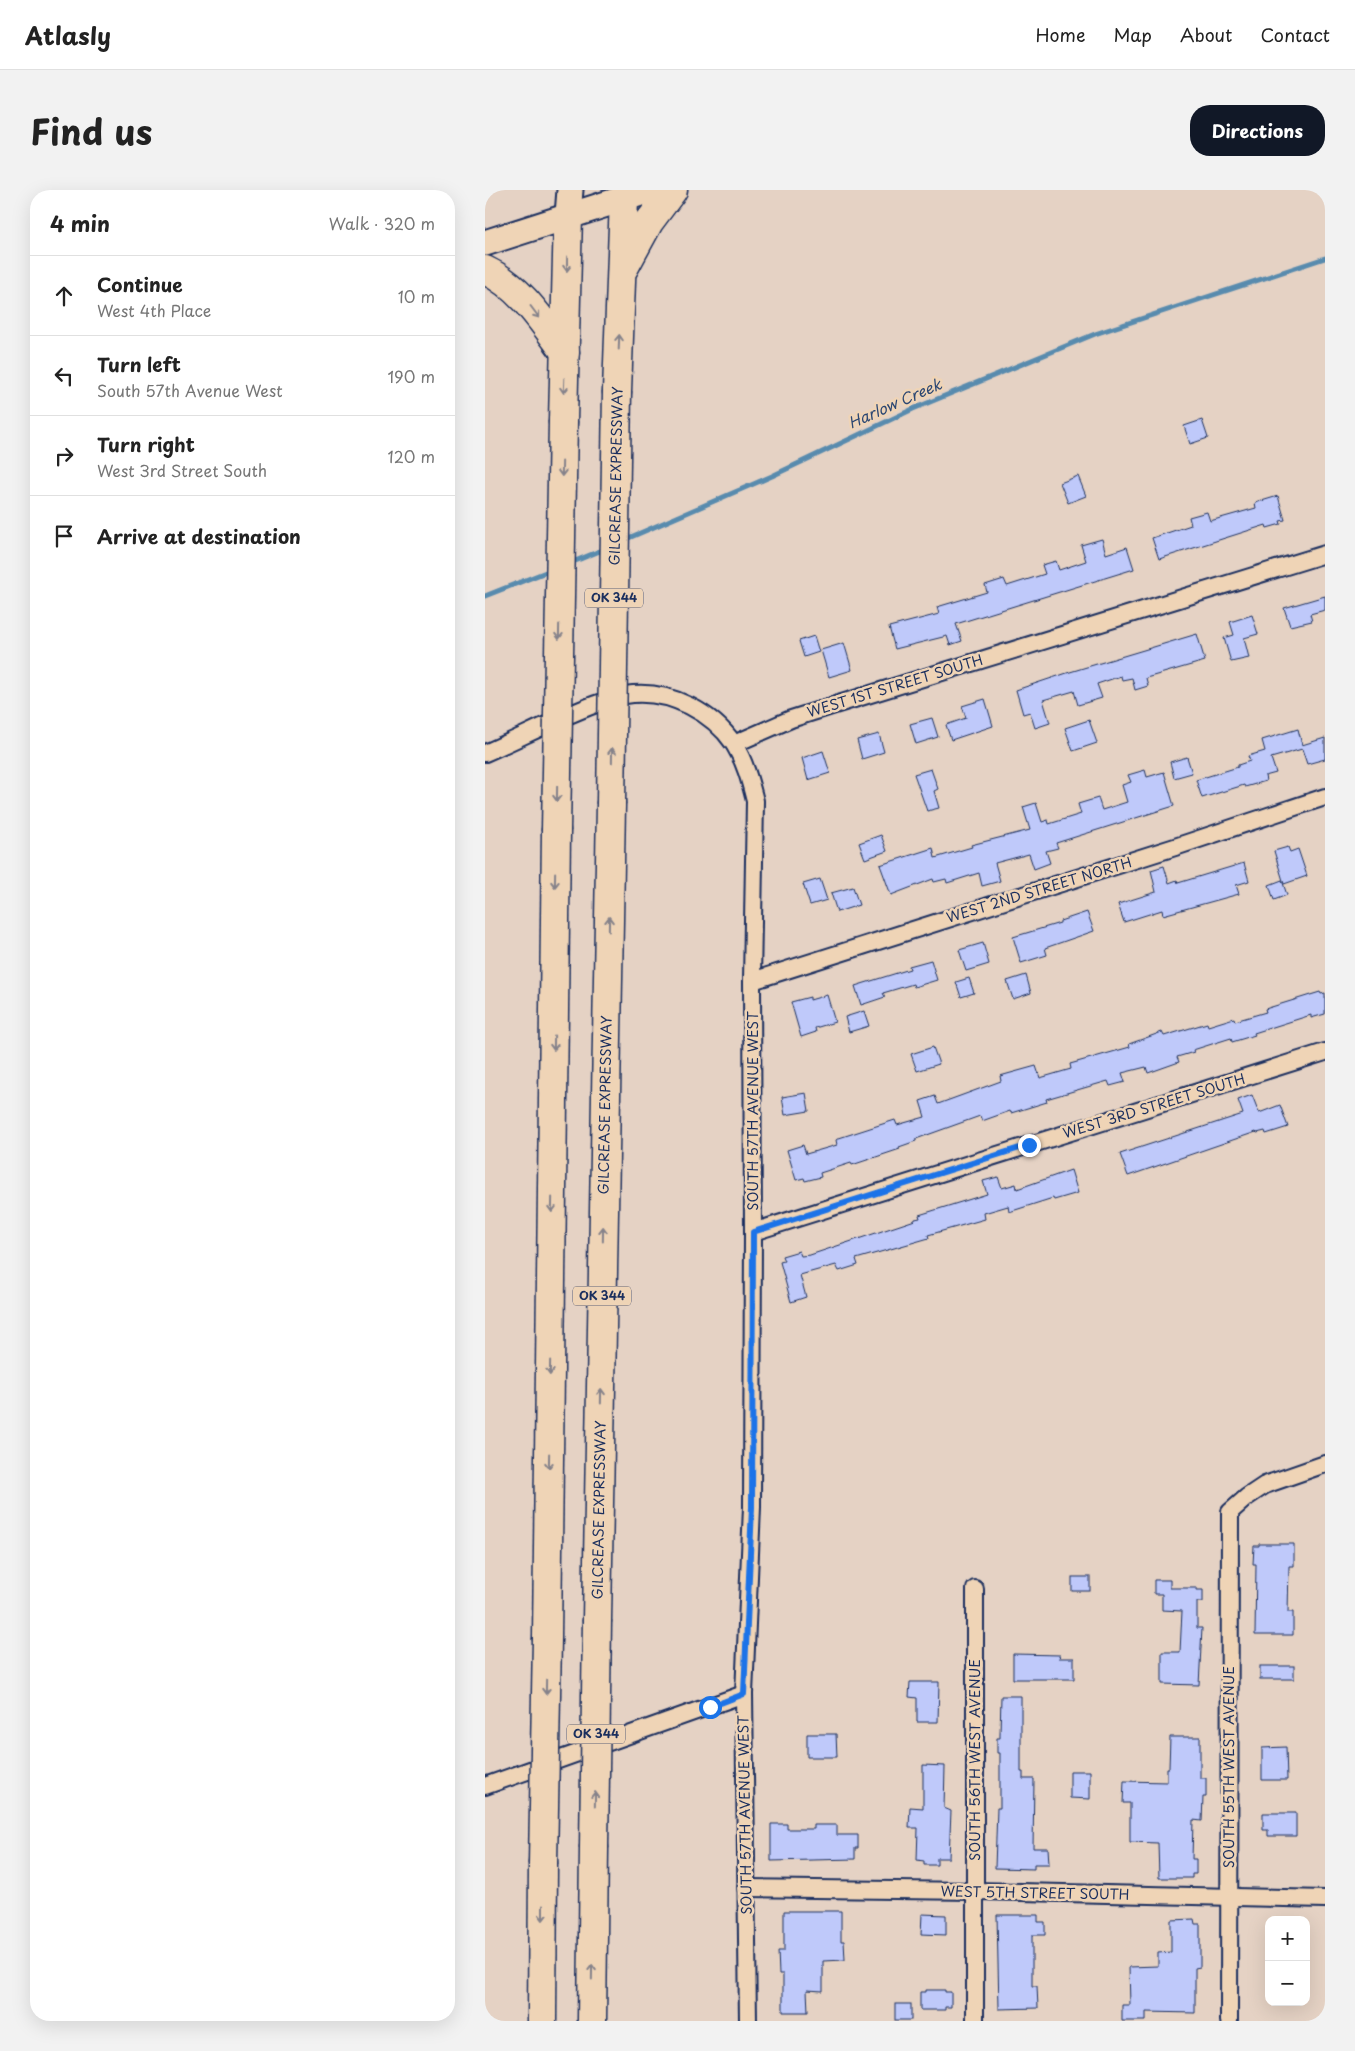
<!DOCTYPE html>
<meta charset="utf-8">
<style>
body{margin:0;font-family:"Playpen Sans",sans-serif;background:#f2f2f2;color:#222}
.controls{position:absolute;right:15px;bottom:15px;display:grid;overflow:hidden;border-radius:10px;box-shadow:0 5px 20px #0002}
.controls button{width:45px;height:45px;display:grid;place-items:center;padding:0;border:0;border-bottom:1px solid #e0e0e0;background:#fff;color:#222;font:25px sans-serif}
.stop{position:absolute;width:15px;height:15px;margin:-11px;border:4px solid #1a73e8;border-radius:50%;background:#fff}
.stop.end{background:#1a73e8;border-color:#fff;box-shadow:0 1px 5px #0008}
.list{margin:0;padding:0;list-style:none}
h2{display:flex;justify-content:space-between;align-items:center;height:65px;margin:0;padding:0 20px;font-size:21px}
h2 small{font-size:16px;font-weight:400;color:#767676}
.list li{display:grid;grid-template-columns:32px 1fr auto;gap:15px;align-items:center;box-sizing:border-box;height:80px;padding:0 20px;border-top:1px solid #e0e0e0}
.list b{display:block;font-size:19px;white-space:nowrap}
.list p{margin:0;font-size:16px;white-space:nowrap;color:#767676}
.list em{font-size:16px;font-style:normal;color:#767676}
.icon{flex:none;width:28px;height:28px;fill:none;stroke:currentColor;stroke-width:2;stroke-linecap:round;stroke-linejoin:round}
.map{position:relative;flex:none;width:840px;height:1831px;overflow:hidden;border-radius:20px}
header{display:flex;align-items:center;gap:30px;box-sizing:border-box;height:70px;padding:0 25px;background:#fff;border-bottom:1px solid #e0e0e0}
header strong{font-size:24px}
nav{display:flex;gap:28px;margin-inline-start:auto;font-size:18px}
.intro{display:flex;align-items:center;justify-content:space-between;box-sizing:border-box;height:120px;padding:0 30px}
h1{margin:0;font-size:35px}
.button{padding:12px 22px;border-radius:20px;background:#111827;color:#fff;font-size:18px;font-weight:700}
main{display:flex;gap:30px;padding:0 30px}
aside{flex:1;background:#fff;border-radius:20px;box-shadow:0 5px 20px #0002}
.map>svg:first-child{display:block}
.lines{fill:none;stroke-linecap:round;stroke-linejoin:round}
.stream{stroke:#598bae;stroke-width:5}
.building{fill:#bfc9fa;stroke:#1b2f5e}
.street-casing{stroke:#1b2f5e;stroke-width:20}
.primary-casing{stroke:#1b2f5e;stroke-width:29}
.highway-casing{stroke:#1b2f5e;stroke-width:31}
.street{stroke:#efd4b6;stroke-width:16}
.primary{stroke:#efd4b6;stroke-width:25}
.highway{stroke:#efd4b6;stroke-width:28}
.highway-bridge-casing{stroke:#1b2f5e;stroke-width:31;stroke-linecap:butt}
.highway-bridge{stroke:#efd4b6;stroke-width:28}
.oneway{stroke:#85828a}
.route{stroke:#1a73e8;stroke-width:6}
.labels{text-anchor:middle;stroke-width:5;stroke-linejoin:round;paint-order:stroke}
.shield{fill:#efd4b6;stroke:#5b6078;stroke-width:1}
.shield-label{font-size:12px;font-weight:bold;fill:#1b2f5e}
.street-label{font-size:14px;fill:#1b2f5e;stroke:#efd4b6}
.water-label{font-size:15px;font-style:italic;fill:#2a4672;stroke:#efd4b6}
</style>
<header>
<strong>Atlasly</strong>
<nav><a>Home</a><a>Map</a><a>About</a><a>Contact</a></nav>
</header>
<div class="intro"><h1>Find us</h1><a class="button">Directions</a></div>
<main>
<aside>
<h2>4 min<small>Walk · 320 m</small></h2>
<ul class="list">
<li><svg class="icon" aria-label="ahead" viewBox="0 0 24 24"><path d="M12 20V5M6 11l6-6 6 6"/></svg><div><b>Continue</b><p>West 4th Place</p></div><em>10 m</em></li>
<li><svg class="icon" aria-label="left" viewBox="0 0 24 24"><path d="M17 20v-9H6M10 6l-5 5 5 5"/></svg><div><b>Turn left</b><p>South 57th Avenue West</p></div><em>190 m</em></li>
<li><svg class="icon" aria-label="right" viewBox="0 0 24 24"><path d="M7 20v-9h11M14 6l5 5-5 5"/></svg><div><b>Turn right</b><p>West 3rd Street South</p></div><em>120 m</em></li>
<li><svg class="icon" aria-label="arrive" viewBox="0 0 24 24"><path d="M6 21V4h12l-3 4 3 4H6"/></svg><div><b>Arrive at destination</b></div></li>
</ul>
</aside>
<div class="map">
<svg width="840" height="1831" viewBox="0 0 840 1831">
<rect width="100%" height="100%" fill="#e5d2c4"/>
<filter id="ink" filterUnits="userSpaceOnUse"><feTurbulence type="fractalNoise" baseFrequency=".02" numOctaves="2"/><feDisplacementMap in="SourceGraphic" scale="10" xChannelSelector="R" yChannelSelector="G"/><feConvolveMatrix kernelMatrix="1 2 1 2 8 2 1 2 1" color-interpolation-filters="sRGB"/></filter>
<g filter="url(#ink)">
<g class="lines">
<g class="stream">
<path d="M139 350 287 286 428 219 610 144 840 68"/>
<path d="M83 374 122 358"/>
<path d="M0 406 66 380"/>
</g>
</g>
<g class="building">
<path d="M717 230 723 248 705 254 699 236Z"/>
<path d="M593 286 601 306 583 313 575 293Z"/>
<path d="M793 306 800 330 795 331 796 334 782 338 781 335 674 369 667 348 706 335 704 327 722 322 725 331 771 318 770 313Z"/>
<path d="M617 349 621 364 642 357 649 379 471 434 477 451 465 455 462 446 410 459 404 437 454 424 452 417 502 402 500 395 519 389 522 396 560 384 557 375 571 371 574 380 601 371 596 355Z"/>
<path d="M840 406V420L825 424 827 431 805 436 799 418Z"/>
<path d="M767 425 773 444 759 448 764 468 746 472 739 448 749 445 745 432Z"/>
<path d="M712 444 720 471 661 488 663 496 650 500 647 488 637 490 636 486 612 494 617 508 593 515 589 501 558 510 565 533 550 538 545 522 538 524 531 500 585 482Z"/>
<path d="M329 446 334 462 319 467 314 451Z"/>
<path d="M359 453 367 480 344 487 336 460Z"/>
<path d="M500 509 508 536 466 550 461 535 481 528 477 516Z"/>
<path d="M447 528 453 547 431 554 425 534Z"/>
<path d="M604 530 612 553 588 561 580 538Z"/>
<path d="M813 539 817 555 840 548V569L822 574 817 559 786 568 791 583 780 586 781 591 760 597 759 595 717 608 711 590 753 577V575L765 571 763 566 780 561 777 550Z"/>
<path d="M394 544 399 562 377 569 372 550Z"/>
<path d="M338 561 345 583 323 590 317 568Z"/>
<path d="M702 567 707 583 689 588 685 572Z"/>
<path d="M446 579 453 599 449 601 454 618 442 621 429 584Z"/>
<path d="M660 580 662 587 679 582 689 616 571 653 573 658 561 661 565 673 549 679 544 664 510 673 515 691 497 696 494 683 462 693 461 689 449 692 448 689 406 705 395 675 448 658 450 668 487 657 486 655 545 640 538 617 551 613 557 632 563 630 564 634 596 624 593 614 613 608 617 620 642 612 637 595 646 592 643 585Z"/>
<path d="M396 645 402 661 380 669 374 653Z"/>
<path d="M803 657 805 662 813 659 822 686 799 694 789 661Z"/>
<path d="M759 673 764 691 751 695 754 704 678 725 677 720 639 732 633 714 671 702 666 680 679 676 684 693 692 690 693 693Z"/>
<path d="M335 689 342 710 325 715 318 694Z"/>
<path d="M797 690 802 705 789 710 784 695Z"/>
<path d="M368 697 374 715 352 722 346 703Z"/>
<path d="M602 722 609 741 560 758 562 765 536 773 528 747 575 733V731Z"/>
<path d="M498 753 504 774 481 781 474 760Z"/>
<path d="M446 770 452 790 429 797 428 794 398 803 400 807 376 815 370 796 425 779 424 776Z"/>
<path d="M541 785 546 803 528 809 522 791Z"/>
<path d="M484 788 489 803 476 807 471 792Z"/>
<path d="M835 802 836 804 840 803V824L826 828V825L769 843 770 845 747 852 746 848 708 860 709 862 692 867 694 872 663 883 661 877 637 883 640 892 625 896 623 891 561 909 562 912 526 923 525 921 497 931 495 926 431 949V951L414 957 415 959 367 975 366 973 335 983 336 987 320 991 319 988 311 990 302 960 318 955 321 964 352 955 351 950 354 948 410 930 412 935 440 927 435 911 450 906 453 914 516 891 515 886 551 876 555 888 586 879 585 874 645 857 644 854 677 842 679 846 722 833 723 836 749 828 750 831 781 822 780 819Z"/>
<path d="M342 805 350 832 330 838 331 842 316 847 306 812 325 807V810Z"/>
<path d="M379 821 384 836 364 842 360 827Z"/>
<path d="M448 857 454 874 432 881 426 864Z"/>
<path d="M321 903 324 921 300 925 297 907Z"/>
<path d="M767 905 774 923 795 915 803 937 781 944 780 941 772 943 771 942 643 986 635 964 758 924 753 910Z"/>
<path d="M586 980 593 1003 569 1010 568 1008 524 1022 523 1016 499 1023 500 1029 443 1045 444 1048 371 1069 373 1075 354 1081 351 1075 315 1085 321 1107 306 1112 295 1072 299 1071 297 1066 314 1061 316 1066 325 1065 430 1030V1029L435 1028 434 1025 502 1004 498 991 513 987 517 998 531 994 532 999Z"/>
<path d="M774 1354H809V1376H804L803 1422H808V1445H770L771 1374H768L769 1356H774Z"/>
<rect x="587" y="1387" width="18" height="14"/>
<path d="M669 1390H685V1398H712V1400H718V1412H712V1438H717L714 1495 677 1494V1462H695L697 1421 677 1420V1404H669Z"/>
<path d="M528 1464 575 1465 574 1468H589V1489H528Z"/>
<rect x="775" y="1476" width="34" height="13"/>
<path d="M425 1492H454L453 1532H432V1508L424 1507Z"/>
<path d="M516 1506H536V1582H538V1589H549L548 1658H563L564 1674H549V1679L510 1678 512 1618H515V1563H512V1548H515V1544Z"/>
<path d="M322 1544H351L352 1567H322Z"/>
<path d="M685 1547H715V1588H721V1607H718L717 1631 708 1630 707 1669H711V1684H707V1688H674L673 1653 645 1652V1613H638L639 1591 682 1592V1578H684Z"/>
<path d="M801 1557 802 1590H777V1558Z"/>
<path d="M438 1575 460 1576 459 1618 466 1621 464 1668H452V1675H439V1671L432 1670 433 1638H424L425 1617 438 1618Z"/>
<path d="M585 1581H605V1609L585 1608Z"/>
<path d="M778 1623H811V1646H783V1640H778Z"/>
<path d="M286 1634H302V1639H329V1635H352V1645H373V1658H370V1669L286 1671Z"/>
<path d="M299 1721H356V1751H359L360 1770 338 1771V1801L322 1800 323 1822H298V1784H294L293 1761H299Z"/>
<path d="M437 1724 461 1725V1745L436 1744Z"/>
<path d="M512 1725H553V1732H560V1745H547V1796H552L553 1818 514 1819Z"/>
<path d="M709 1729 710 1734H715V1777L710 1778V1823L661 1822V1831H637V1815H645L644 1777 673 1776V1763L686 1762V1730Z"/>
<path d="M441 1800H460V1802H466V1817H460V1820H435V1802H441Z"/>
<rect x="410" y="1814" width="16" height="16"/>
</g>
<g class="lines">
<g class="street-casing">
<g id="street">
<path d="M249 554 306 529 350 515 840 364"/>
<path d="M0 563C37 547 73 528 111 514 123 510 135 505 148 504 186 501 227 522 249 554 260 572 265 591 270 611L267 791 268 1042 267 1317 259 1504 263 1831"/>
<path d="M267 791 690 657 840 607"/>
<path d="M268 1042 840 862"/>
<path d="M0 1596 259 1504"/>
<path d="M261 1698 490 1701 840 1709"/>
<path d="M490 1831V1399"/>
<path d="M744 1831 745 1322 762 1307 780 1295 840 1274"/>
</g>
</g>
<g class="primary-casing">
<g id="primary">
<path d="M83 25 85 0"/>
<path d="M0 53 165 0"/>
</g>
</g>
<g class="highway-casing">
<g id="highway">
<path d="M139 78 164 32 188 0"/>
<path d="M0 80C36 97 57 131 80 162"/>
<path d="M132 201 139 9"/>
<path d="M78 231 83 25"/>
<path d="M112 1430 126 614"/>
<path d="M62 1448 71 641"/>
<path d="M57 1831 58 1674"/>
<path d="M107 1831 109 1658"/>
</g>
</g>
<use href="#street" class="street"/>
<use href="#primary" class="primary"/>
<use href="#highway" class="highway"/>
<g class="highway-bridge-casing">
<g id="highway-bridge">
<path d="M126 614 132 201"/>
<path d="M71 641 78 231"/>
<path d="M109 1658 112 1430"/>
<path d="M58 1674 62 1448"/>
</g>
</g>
<use href="#highway-bridge" class="highway-bridge"/>
</g>
<defs><path id="oneway-shaft" d="M-6 0H5M1.5-3L5.5 0L1.5 3" fill="none" stroke-width="1.6" stroke-linecap="round" stroke-linejoin="round" transform="scale(1.25)"/></defs>
<g class="oneway">
<use href="#oneway-shaft" transform="translate(82 74) rotate(91)"/>
<use href="#oneway-shaft" transform="translate(50 122) rotate(53)"/>
<use href="#oneway-shaft" transform="translate(134 152) rotate(-88)"/>
<use href="#oneway-shaft" transform="translate(79 196) rotate(92)"/>
<use href="#oneway-shaft" transform="translate(77 279) rotate(91)"/>
<use href="#oneway-shaft" transform="translate(74 442) rotate(91)"/>
<use href="#oneway-shaft" transform="translate(127 565) rotate(-89)"/>
<use href="#oneway-shaft" transform="translate(72 604) rotate(91)"/>
<use href="#oneway-shaft" transform="translate(70 690) rotate(91)"/>
<use href="#oneway-shaft" transform="translate(124 734) rotate(-89)"/>
<use href="#oneway-shaft" transform="translate(69 853) rotate(91)"/>
<use href="#oneway-shaft" transform="translate(67 1015) rotate(91)"/>
<use href="#oneway-shaft" transform="translate(118 1044) rotate(-89)"/>
<use href="#oneway-shaft" transform="translate(65 1178) rotate(91)"/>
<use href="#oneway-shaft" transform="translate(116 1206) rotate(-89)"/>
<use href="#oneway-shaft" transform="translate(64 1271) rotate(91)"/>
<use href="#oneway-shaft" transform="translate(61 1497) rotate(91)"/>
<use href="#oneway-shaft" transform="translate(110 1609) rotate(-89)"/>
<use href="#oneway-shaft" transform="translate(58 1723) rotate(90)"/>
<use href="#oneway-shaft" transform="translate(107 1782) rotate(-89)"/>
</g>
</g>
<g class="lines" filter="url(#ink)">
<path class="route" d="M225 1517 259 1504 267 1317 268 1042 544 955"/>
</g>
<g class="labels">
<g class="shield">
<rect x="100" y="398.5" width="58" height="19" rx="4"/>
<rect x="88" y="1096.5" width="58" height="19" rx="4"/>
<rect x="82" y="1534.5" width="58" height="19" rx="4"/>
</g>
<g class="shield-label">
<text x="129" y="412">OK 344</text>
<text x="117" y="1110">OK 344</text>
<text x="111" y="1548">OK 344</text>
</g>
<g class="street-label">
<text transform="translate(131 286) rotate(-89)" y="5">GILCREASE EXPRESSWAY</text>
<text transform="translate(410 496) rotate(-17)" y="5">WEST 1ST STREET SOUTH</text>
<text transform="translate(554 700) rotate(-17)" y="5">WEST 2ND STREET NORTH</text>
<text transform="translate(120 915) rotate(-89)" y="5">GILCREASE EXPRESSWAY</text>
<text transform="translate(669 916) rotate(-17)" y="5">WEST 3RD STREET SOUTH</text>
<text transform="translate(268 921) rotate(-90)" y="5">SOUTH 57TH AVENUE WEST</text>
<text transform="translate(114 1320) rotate(-89)" y="5">GILCREASE EXPRESSWAY</text>
<text transform="translate(490 1570) rotate(-90)" y="5">SOUTH 56TH WEST AVENUE</text>
<text transform="translate(744 1577) rotate(-90)" y="5">SOUTH 55TH WEST AVENUE</text>
<text transform="translate(260 1625) rotate(-91)" y="5">SOUTH 57TH AVENUE WEST</text>
<text transform="translate(550 1703) rotate(1)" y="5">WEST 5TH STREET SOUTH</text>
</g>
<g class="water-label">
<text transform="translate(410 214) rotate(-24)" y="5">Harlow Creek</text>
</g>
</g>
</svg>
<div class="controls">
<button>+</button>
<button>−</button>
</div>
<div class="stop" style="left:225px;top:1517px"></div>
<div class="stop end" style="left:544px;top:955px"></div>
</div>
</main>
